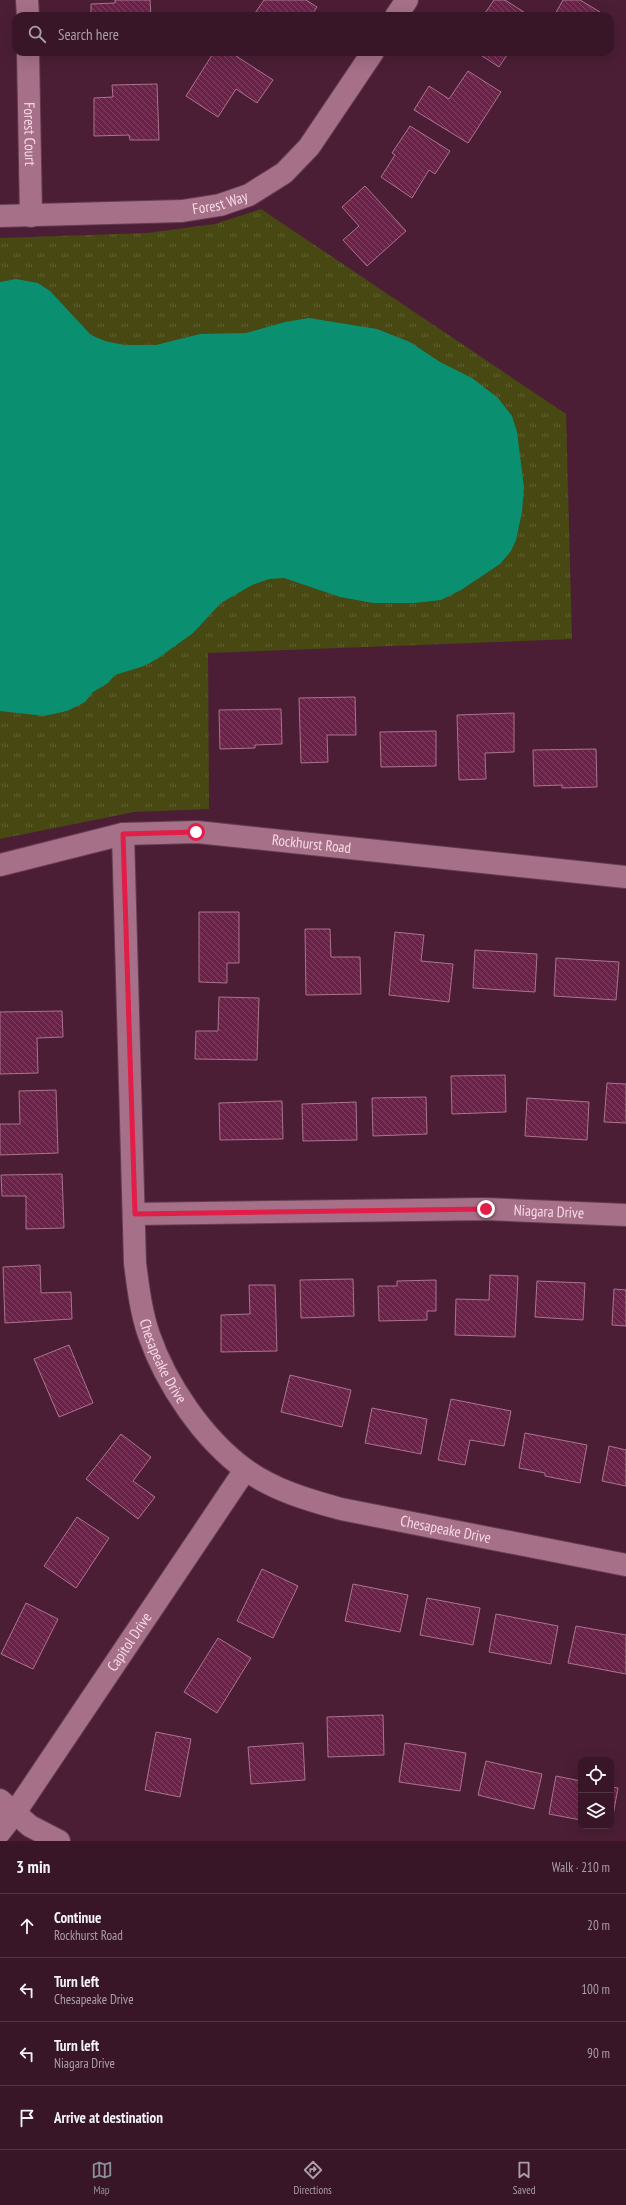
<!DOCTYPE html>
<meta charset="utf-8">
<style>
body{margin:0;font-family:"PT Sans Narrow",sans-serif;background:#3f1f30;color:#f1f3f6}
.controls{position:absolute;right:12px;bottom:12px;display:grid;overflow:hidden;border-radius:8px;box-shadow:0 4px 16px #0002}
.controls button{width:36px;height:36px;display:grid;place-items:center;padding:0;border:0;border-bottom:1px solid #523545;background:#381628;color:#f1f3f6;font:20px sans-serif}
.stop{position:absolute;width:12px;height:12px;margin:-9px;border:3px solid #e11d48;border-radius:50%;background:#fff}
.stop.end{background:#e11d48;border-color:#fff;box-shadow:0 1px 4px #0008}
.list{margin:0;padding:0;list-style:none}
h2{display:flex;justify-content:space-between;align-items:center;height:52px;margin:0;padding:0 16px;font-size:17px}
h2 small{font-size:13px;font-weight:400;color:#ab9fa8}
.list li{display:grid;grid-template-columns:26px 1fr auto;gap:12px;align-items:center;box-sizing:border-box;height:64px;padding:0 16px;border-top:1px solid #523545}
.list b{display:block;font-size:15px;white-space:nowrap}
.list p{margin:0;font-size:13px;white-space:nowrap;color:#ab9fa8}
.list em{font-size:13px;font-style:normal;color:#ab9fa8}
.icon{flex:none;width:22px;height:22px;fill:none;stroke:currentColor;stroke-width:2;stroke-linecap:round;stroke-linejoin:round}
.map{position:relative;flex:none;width:626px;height:1841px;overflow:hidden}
.search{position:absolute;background:#381628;box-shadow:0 4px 16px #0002;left:12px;right:12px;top:12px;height:44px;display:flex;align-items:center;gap:10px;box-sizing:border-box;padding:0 14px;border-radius:12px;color:#ab9fa8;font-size:15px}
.sheet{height:308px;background:#381628}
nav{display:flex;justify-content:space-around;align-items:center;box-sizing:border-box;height:56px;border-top:1px solid #523545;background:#381628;font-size:11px;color:#ab9fa8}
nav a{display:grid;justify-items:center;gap:2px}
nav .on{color:#8c9099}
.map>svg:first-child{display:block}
.park{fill:url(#park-tufts)}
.water{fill:#0a9071}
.building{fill:url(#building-back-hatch);stroke:#aa748d}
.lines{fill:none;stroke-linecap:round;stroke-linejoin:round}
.minor-casing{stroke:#643c52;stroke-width:24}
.minor{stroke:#a57088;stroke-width:22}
.route{stroke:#e11d48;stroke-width:5}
.labels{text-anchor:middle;stroke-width:4;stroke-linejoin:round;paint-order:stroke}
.street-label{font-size:15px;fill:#f9dae7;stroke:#4b1e35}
</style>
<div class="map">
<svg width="626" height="1841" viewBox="0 0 626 1841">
<defs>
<pattern id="park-tufts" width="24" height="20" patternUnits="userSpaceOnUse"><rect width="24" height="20" fill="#474812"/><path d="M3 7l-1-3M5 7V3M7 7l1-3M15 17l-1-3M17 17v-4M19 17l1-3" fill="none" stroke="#626234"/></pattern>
<pattern id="building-back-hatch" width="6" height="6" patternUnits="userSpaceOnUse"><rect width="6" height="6" fill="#6b2249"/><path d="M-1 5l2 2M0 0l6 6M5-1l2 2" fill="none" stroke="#814263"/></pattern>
</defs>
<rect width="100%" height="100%" fill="#4b1e35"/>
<path class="park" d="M261 209 566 414 572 639 208 653 209 809 134 812 0 839V238L147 233 215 224Z"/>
<path class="water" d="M16 279 38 283 50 291 91 335 105 341 124 345H156L200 334 246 333 285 322 309 318 377 329 410 342 440 362 472 378 498 398 512 416 517 432 524 487 522 512 516 540 511 551 500 564 461 590 441 600 415 603H373L340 597 284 578 269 579 252 585 221 603 193 633 157 659 144 666 115 675 108 683 93 692 85 702 67 711 44 716 0 711V282Z"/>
<g class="building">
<path d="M115 0H150L151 16H91V4L115 3Z"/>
<path d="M264 0H306L317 7 311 16H253Z"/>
<path d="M494 0H505L530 16H483Z"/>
<path d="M563 0H580L600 12 598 16H554Z"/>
<path d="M214 52H230L273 80 257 103 236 89 218 117 186 96Z"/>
<path d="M476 52H509L499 67Z"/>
<path d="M468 71 501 92 468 143 414 110 429 86 449 99Z"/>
<path d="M157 84 159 140H130L129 135 94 136V98L113 97 112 85Z"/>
<path d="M410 126 450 151 435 174 429 170 412 198 381 177 395 155 392 153Z"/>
<path d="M365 186 406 231 367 266 343 240 359 226 342 207Z"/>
<path d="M355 697 356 735H327L328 762 301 763 299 698Z"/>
<path d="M281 709 282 744 255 745V748L220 749 219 710Z"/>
<path d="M514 713V752L485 753 486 779 459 780 457 715Z"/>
<path d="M436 731V766L381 767 380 732Z"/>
<path d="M596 749 597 787 562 788V785L534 786 533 750Z"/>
<path d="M199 912H239V963H227V983L199 982Z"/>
<path d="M305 929H330L331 957H360L361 994 306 995Z"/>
<path d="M395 932 424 935 421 961 453 964 449 1002 389 995Z"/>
<path d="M475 950 537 954 535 992 473 988Z"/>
<path d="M556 958 619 962 616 1000 554 996Z"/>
<path d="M219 997 259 998 257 1060 195 1059 196 1031H218Z"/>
<path d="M62 1011 63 1037 37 1038 38 1073 0 1074V1012Z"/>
<path d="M505 1075 506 1112 452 1114 451 1076Z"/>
<path d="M607 1083 626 1084V1123L604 1122Z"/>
<path d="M56 1090 58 1153 0 1155V1124H20L19 1091Z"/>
<path d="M426 1097 427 1134 373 1136 372 1098Z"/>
<path d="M527 1098 589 1102 587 1140 525 1136Z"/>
<path d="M282 1101 283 1139 220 1140 219 1103Z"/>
<path d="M356 1102 357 1140 303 1141 302 1104Z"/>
<path d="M62 1174 64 1228 26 1229V1196H2L1 1175Z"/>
<path d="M40 1265 41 1293 71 1292 72 1319 5 1323 3 1267Z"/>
<path d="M490 1275 518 1276 515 1337 455 1335 456 1299 489 1300Z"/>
<path d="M353 1279 354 1316 301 1318 300 1280Z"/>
<path d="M436 1280V1311H427V1320L379 1321 378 1286H397V1281Z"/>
<path d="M537 1281 585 1283 583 1320 535 1317Z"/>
<path d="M249 1285H275L277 1351 221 1352V1315L250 1314Z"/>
<path d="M614 1289 626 1290V1326L612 1325Z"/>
<path d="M69 1345 93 1403 59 1417 34 1359Z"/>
<path d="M290 1375 351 1390 342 1427 281 1412Z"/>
<path d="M451 1399 511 1411 504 1446 470 1440 465 1465 438 1460Z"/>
<path d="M372 1408 427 1419 421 1454 365 1443Z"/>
<path d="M525 1433 587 1445 580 1483 545 1476V1473L519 1468Z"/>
<path d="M121 1434 151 1457 133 1481 155 1497 138 1519 86 1479Z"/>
<path d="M609 1446 626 1450V1486L602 1481Z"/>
<path d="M77 1517 109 1538 76 1588 44 1566Z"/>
<path d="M262 1569 298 1586 273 1638 237 1621Z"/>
<path d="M353 1584 408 1595 400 1632 345 1621Z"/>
<path d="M427 1598 480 1608 473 1645 420 1635Z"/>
<path d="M26 1603 58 1619 33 1669 1 1654Z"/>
<path d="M496 1614 558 1626 551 1664 489 1652Z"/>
<path d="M576 1626 626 1635V1674L568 1663Z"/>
<path d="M218 1638 251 1658 217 1713 184 1692Z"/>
<path d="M383 1715 384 1755 328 1757 327 1717Z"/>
<path d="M156 1732 191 1739 180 1797 145 1790Z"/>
<path d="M303 1743 305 1780 251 1784 248 1747Z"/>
<path d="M405 1743 466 1753 460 1791 399 1782Z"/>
<path d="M486 1761 542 1774 534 1809 478 1795Z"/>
<path d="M556 1776 581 1781V1820L549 1814Z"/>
<path d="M611 1787 618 1788 611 1826Z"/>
</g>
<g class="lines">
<g class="minor-casing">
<g id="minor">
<path d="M27 0 28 16"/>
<path d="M396 16 407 0"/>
<path id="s1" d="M28 52 31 216"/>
<path id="s2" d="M0 216 182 211 220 205 249 195 284 173 309 147 373 52"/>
<path id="s3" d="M123 834 135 1263C138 1287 141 1312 149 1335 166 1384 203 1439 246 1470 274 1490 308 1500 341 1509L626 1565"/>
<path id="s4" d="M0 865 123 834 197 832 626 877"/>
<path id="s5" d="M135 1214 486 1209 626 1215"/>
<path d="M0 1800 30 1826 59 1841"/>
<path id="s6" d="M0 1832 14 1814 245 1470"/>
</g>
</g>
<use href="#minor" class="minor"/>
</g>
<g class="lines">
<path class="route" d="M196 832 123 834 135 1214 486 1209"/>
</g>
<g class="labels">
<g class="street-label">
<text dy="5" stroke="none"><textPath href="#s1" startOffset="82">Forest Court</textPath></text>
<text dy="5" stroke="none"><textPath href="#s2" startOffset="221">Forest Way</textPath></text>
<text dy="5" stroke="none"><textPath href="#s4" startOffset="316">Rockhurst Road</textPath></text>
<text dy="5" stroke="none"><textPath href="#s5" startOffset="414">Niagara Drive</textPath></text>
<text dy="5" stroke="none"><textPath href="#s3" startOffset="532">Chesapeake Drive</textPath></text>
<text dy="5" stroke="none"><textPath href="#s3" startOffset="881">Chesapeake Drive</textPath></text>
<text dy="5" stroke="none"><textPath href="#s6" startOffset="230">Capitol Drive</textPath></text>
</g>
</g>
</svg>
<div class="controls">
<button><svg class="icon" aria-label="locate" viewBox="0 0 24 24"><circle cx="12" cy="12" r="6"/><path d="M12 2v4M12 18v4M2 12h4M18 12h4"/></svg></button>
<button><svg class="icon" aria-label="layers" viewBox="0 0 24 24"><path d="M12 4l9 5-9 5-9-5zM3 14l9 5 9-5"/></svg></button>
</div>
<div class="stop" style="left:196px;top:832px"></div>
<div class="stop end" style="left:486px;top:1209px"></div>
<div class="search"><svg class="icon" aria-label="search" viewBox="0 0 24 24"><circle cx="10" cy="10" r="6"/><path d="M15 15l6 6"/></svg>Search here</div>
</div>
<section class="sheet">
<h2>3 min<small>Walk · 210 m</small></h2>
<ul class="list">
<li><svg class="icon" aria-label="ahead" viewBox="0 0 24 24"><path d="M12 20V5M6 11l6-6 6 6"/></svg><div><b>Continue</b><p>Rockhurst Road</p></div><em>20 m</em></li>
<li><svg class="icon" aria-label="left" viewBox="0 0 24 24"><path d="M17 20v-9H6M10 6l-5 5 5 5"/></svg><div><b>Turn left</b><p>Chesapeake Drive</p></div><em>100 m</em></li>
<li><svg class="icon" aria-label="left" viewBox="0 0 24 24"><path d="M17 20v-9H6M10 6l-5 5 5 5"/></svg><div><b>Turn left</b><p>Niagara Drive</p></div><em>90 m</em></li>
<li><svg class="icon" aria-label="arrive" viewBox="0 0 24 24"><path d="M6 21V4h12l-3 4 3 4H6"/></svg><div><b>Arrive at destination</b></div></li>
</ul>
</section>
<nav>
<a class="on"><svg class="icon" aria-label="map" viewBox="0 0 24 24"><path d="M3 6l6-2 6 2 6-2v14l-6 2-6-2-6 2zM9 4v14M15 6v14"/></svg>Map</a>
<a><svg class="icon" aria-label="directions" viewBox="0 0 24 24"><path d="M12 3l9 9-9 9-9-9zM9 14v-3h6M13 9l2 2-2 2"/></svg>Directions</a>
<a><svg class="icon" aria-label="saved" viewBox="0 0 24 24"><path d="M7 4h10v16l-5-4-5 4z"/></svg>Saved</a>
</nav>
